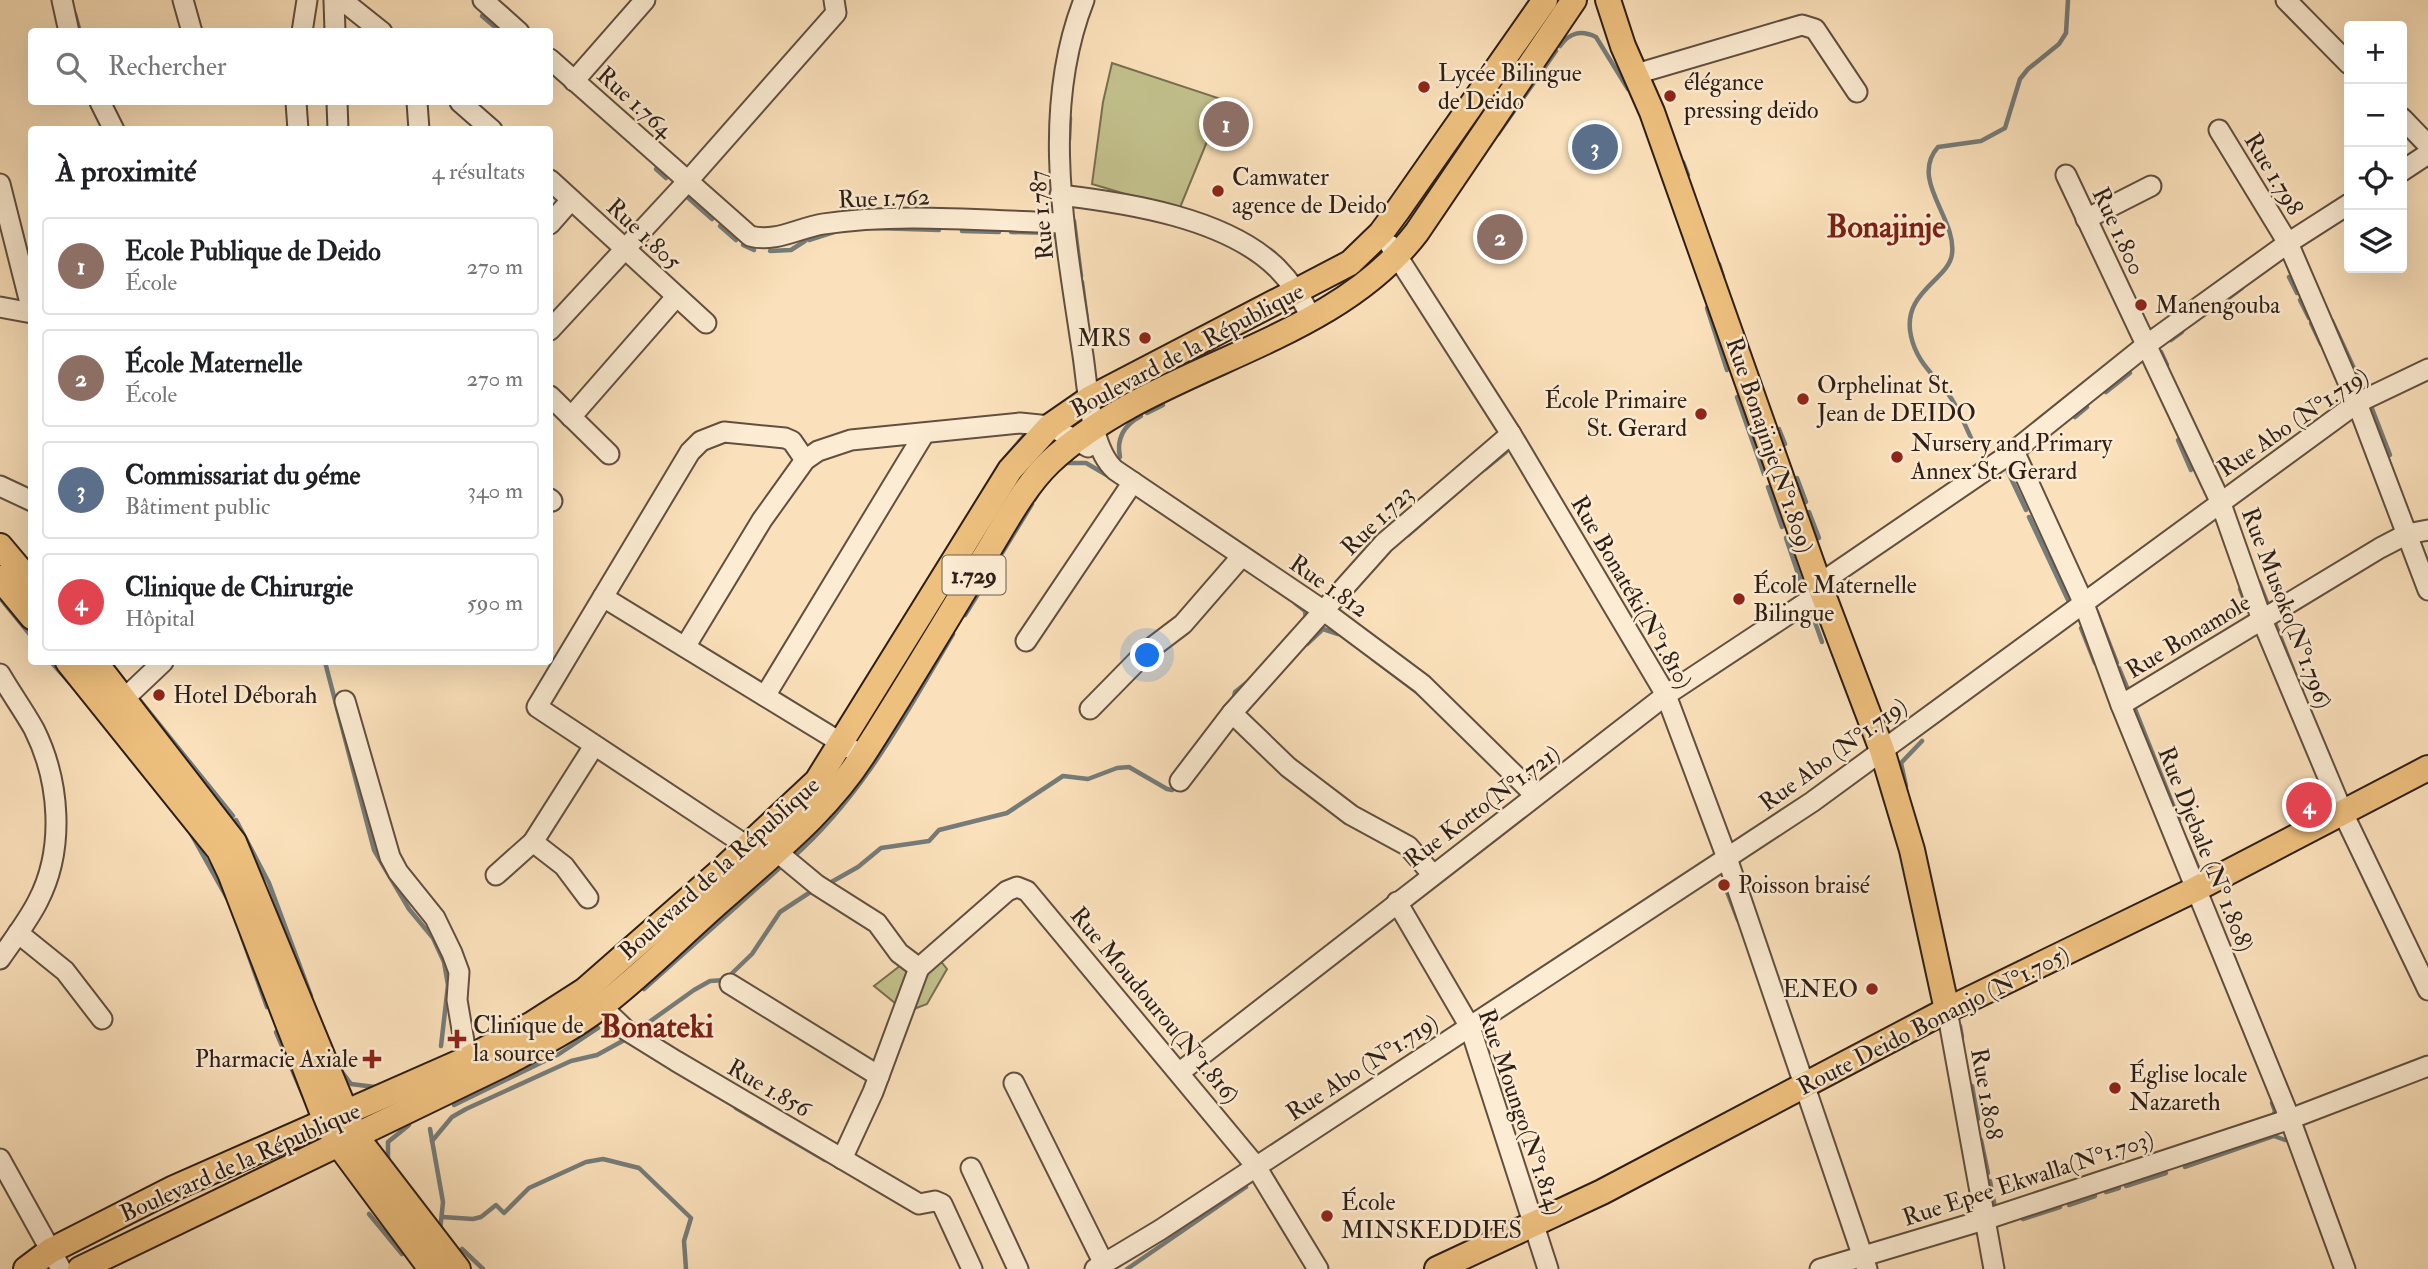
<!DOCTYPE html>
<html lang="fr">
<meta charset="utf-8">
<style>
body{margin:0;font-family:"IM FELL Double Pica",serif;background:#f6f6f6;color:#202124}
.controls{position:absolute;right:21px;top:21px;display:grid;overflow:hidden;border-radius:7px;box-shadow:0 7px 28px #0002}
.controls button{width:63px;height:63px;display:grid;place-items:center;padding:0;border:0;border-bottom:2px solid #e0e0e0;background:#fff;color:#202124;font:35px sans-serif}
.you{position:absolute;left:1148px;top:656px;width:24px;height:24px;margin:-18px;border:5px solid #fff;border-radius:50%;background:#1a73e8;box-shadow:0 0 0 10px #1a73e833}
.badge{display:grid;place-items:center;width:46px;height:46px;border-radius:50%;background:#1a73e8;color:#fff;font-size:23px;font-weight:700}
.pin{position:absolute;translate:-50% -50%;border:4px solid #fff;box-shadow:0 2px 7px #0006}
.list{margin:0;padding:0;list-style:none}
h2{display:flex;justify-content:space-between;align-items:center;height:91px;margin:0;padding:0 28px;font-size:30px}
h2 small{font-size:23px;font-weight:400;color:#757577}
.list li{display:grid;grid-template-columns:46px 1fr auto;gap:21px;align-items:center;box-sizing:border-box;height:98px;margin:0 14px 14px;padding:0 14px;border:2px solid #e0e0e0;border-radius:7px}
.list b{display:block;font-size:26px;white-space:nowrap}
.list p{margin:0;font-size:23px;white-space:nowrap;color:#757577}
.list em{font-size:23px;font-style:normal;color:#757577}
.icon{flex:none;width:38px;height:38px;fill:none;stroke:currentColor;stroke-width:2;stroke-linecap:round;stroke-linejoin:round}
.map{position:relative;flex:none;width:2428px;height:1269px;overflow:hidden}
.search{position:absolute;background:#fff;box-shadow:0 7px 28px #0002;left:28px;top:28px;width:525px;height:77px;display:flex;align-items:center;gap:18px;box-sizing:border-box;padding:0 24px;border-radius:7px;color:#757577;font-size:26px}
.panel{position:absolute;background:#fff;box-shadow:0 7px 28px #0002;left:28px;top:126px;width:525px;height:539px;border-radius:7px}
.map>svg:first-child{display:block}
.green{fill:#c3c18d;stroke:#787052;stroke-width:2}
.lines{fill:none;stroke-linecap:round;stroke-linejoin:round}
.stream{stroke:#757c7a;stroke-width:4.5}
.minor-casing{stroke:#614f40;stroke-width:23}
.major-casing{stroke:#2e1e17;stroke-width:28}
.minor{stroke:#fcecd3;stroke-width:19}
.major{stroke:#eec07e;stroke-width:24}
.poi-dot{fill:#8f2418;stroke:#fcecd3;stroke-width:2.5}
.labels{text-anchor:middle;stroke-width:5;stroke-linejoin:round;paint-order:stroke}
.shield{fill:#fcecd3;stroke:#6c5c4f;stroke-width:2}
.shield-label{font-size:23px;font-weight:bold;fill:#2e1e17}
.poi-label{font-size:24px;fill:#2e1e17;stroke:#fcecd3;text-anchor:start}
.street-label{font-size:24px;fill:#2e1e17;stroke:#fcecd3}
.district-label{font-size:32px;font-weight:bold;fill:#7a1f14;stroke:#fcecd3}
</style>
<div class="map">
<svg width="2428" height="1269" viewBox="0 0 2428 1269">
<rect width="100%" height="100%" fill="#fbe1bb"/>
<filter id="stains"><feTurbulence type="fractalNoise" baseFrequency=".00286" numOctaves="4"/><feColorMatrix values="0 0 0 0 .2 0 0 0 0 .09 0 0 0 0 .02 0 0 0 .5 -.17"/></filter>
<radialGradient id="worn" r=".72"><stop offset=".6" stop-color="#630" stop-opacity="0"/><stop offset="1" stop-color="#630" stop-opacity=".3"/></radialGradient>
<g class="green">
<path d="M1112 63 1224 100 1179 210 1092 184 1103 102Z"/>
<path d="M935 954 947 969 927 1004 906 1012 874 986 914 955Z"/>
</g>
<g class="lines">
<g class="stream">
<path d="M75 14 80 32"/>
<path d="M482 16 501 32"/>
<path d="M1560 46C1570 32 1581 30 1596 37L1628 89"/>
<path d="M1498 134 1556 51"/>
<path d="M1069 140 1070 118"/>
<path d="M1683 162 1688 175"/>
<path d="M656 169 666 178"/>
<path d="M685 195 712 219"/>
<path d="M1074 221 1081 276"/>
<path d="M720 226 736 240"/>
<path d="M874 228 939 230"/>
<path d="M962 231 999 232"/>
<path d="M1011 232 1052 233 1059 240"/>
<path d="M809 240 834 232"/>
<path d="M743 245 754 250"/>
<path d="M770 251 791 250 805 241"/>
<path d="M1719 264 1723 277"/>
<path d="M2289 277 2297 293"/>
<path d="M1082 282 1087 320"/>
<path d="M2226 300 2242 288"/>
<path d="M2300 300 2309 318"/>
<path d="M1707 308 1727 370"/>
<path d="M2332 321 2364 390 2367 388"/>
<path d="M2311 323 2321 344"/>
<path d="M2171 340 2182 332"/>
<path d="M2161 352 2167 365"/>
<path d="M2106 392 2130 373"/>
<path d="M1737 397 1764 474"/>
<path d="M2373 404 2371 406 2390 455"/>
<path d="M1147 413 1163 405"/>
<path d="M2075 417 2087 407"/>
<path d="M1779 429 1785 444"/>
<path d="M2178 440 2191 470"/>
<path d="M1975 446C1967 431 1961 413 1951 398 1936 376 1917 364 1911 336 1901 292 1949 280 1952 254 1957 218 1909 180 1938 147L1981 141 2005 128 2020 79 2028 69 2059 44 2066 33 2068 0"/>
<path d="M1120 457C1116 438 1124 425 1141 416"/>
<path d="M1005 458 1029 430"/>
<path d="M1066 463H1086L1110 477"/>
<path d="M1485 469 1506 452"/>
<path d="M2008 472 2026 510"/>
<path d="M1797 478 1806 502"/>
<path d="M1768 487 1782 527"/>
<path d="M1034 500 1041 489"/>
<path d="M1809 512 1819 538"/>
<path d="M2029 517 2069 602"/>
<path d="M1408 535 1462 488"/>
<path d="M1786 538 1805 594"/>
<path d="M991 571 1032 504"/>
<path d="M2259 582 2270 610"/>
<path d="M2240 589 2247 607"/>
<path d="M0 598 32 637"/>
<path d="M1295 603 1305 611 1306 621"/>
<path d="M1811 611 1822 642"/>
<path d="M2097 612 2117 663"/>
<path d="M965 615 986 581"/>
<path d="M2273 618 2293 669"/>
<path d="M2081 628 2095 663"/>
<path d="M1307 644 1323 629 1338 634"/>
<path d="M1373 659 1422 696"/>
<path d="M51 662 69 682"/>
<path d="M325 662 374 850 409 909 433 938 444 962 448 985 441 1046"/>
<path d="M2119 668 2129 692"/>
<path d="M2293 670 2302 690"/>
<path d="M138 698 233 816"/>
<path d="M1233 703 1235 692 1250 680"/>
<path d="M2135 709 2179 820"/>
<path d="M1906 786 1901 763 1922 741"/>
<path d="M236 820 269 883 311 996"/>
<path d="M190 832 227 898"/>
<path d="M2187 842 2199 870"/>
<path d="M791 859C863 796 905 715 953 634"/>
<path d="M1722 879 1738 920"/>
<path d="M826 885 858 867 881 848 929 841 939 830 1007 813 1063 776 1088 779 1117 768 1129 767 1167 789 1172 790 1178 785"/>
<path d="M242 937 267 1007"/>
<path d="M644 989 784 864"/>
<path d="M1960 1026 1962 1037"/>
<path d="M638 1030 694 990 710 981 725 980 752 954 780 912 815 889"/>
<path d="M276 1032 303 1095"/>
<path d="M342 1072 351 1084 375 1087"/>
<path d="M1972 1086 1978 1119"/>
<path d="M2272 1103 2275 1111 2272 1119"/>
<path d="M454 1105 559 1054 598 1028"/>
<path d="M736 1108 825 1160"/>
<path d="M430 1129 443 1202 440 1231"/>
<path d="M1981 1140 1988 1173"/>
<path d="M432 1141 452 1117 466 1109 571 1061 597 1055 628 1038"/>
<path d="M388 1160V1142L409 1125"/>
<path d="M2185 1167 2274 1136 2285 1140"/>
<path d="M1990 1181 1995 1208"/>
<path d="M2126 1186 2166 1173"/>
<path d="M2106 1192 2119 1188"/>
<path d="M2069 1205 2095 1196"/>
<path d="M369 1214 402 1254"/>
<path d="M443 1217 473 1219 481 1217 496 1205 504 1213 529 1188 586 1162 603 1159 639 1168 691 1218 684 1241 686 1269"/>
<path d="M2023 1219 2060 1207"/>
<path d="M462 1249 483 1269"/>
<path d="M1127 1269 1246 1187"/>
</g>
<g class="minor-casing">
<g id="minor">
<path d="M62 0 69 32"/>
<path d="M183 0 192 32"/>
<path d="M334 0 335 32"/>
<path d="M342 0 382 32"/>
<path d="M483 0 519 32"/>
<path d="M1084 0C1040 112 1065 234 1082 349 1088 384 1089 447 1115 470L1324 611 1422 684 1535 795"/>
<path d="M2286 0 2349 64"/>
<path d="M302 32 307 0"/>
<path d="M550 59 750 236C775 243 798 228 823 224 901 212 983 221 1063 223"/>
<path d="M1636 74 1802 25 1815 29 1857 92"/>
<path d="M574 81 645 0"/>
<path d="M100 102 114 130"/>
<path d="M296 102 298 130"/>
<path d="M337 102 338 130"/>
<path d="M417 102 419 130"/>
<path d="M460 102 492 130"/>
<path d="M2402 118 2428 145"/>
<path d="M2219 130 2288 243 2357 403 2428 590"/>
<path d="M2402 171 2428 154"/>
<path d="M2066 175 2220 501 2262 620 2343 813 2428 990"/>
<path d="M550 180 706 323"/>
<path d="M0 184 32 311"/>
<path d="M1060 195C1128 203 1226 218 1277 268 1292 283 1302 299 1311 317"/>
<path d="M2086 219 2151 186"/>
<path d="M550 224 571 200"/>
<path d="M1390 245 1511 434 1666 695 1727 858 1867 1269"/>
<path d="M0 307 32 313"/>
<path d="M550 330 687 182 836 13 834 0"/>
<path d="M550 396 609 454"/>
<path d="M571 417 676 297"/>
<path d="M2014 451 2084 604 2121 705 2290 1119 2345 1269"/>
<path d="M0 486 32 501"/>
<path d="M550 499 552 501"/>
<path d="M1819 584 2014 451 2145 346 2288 243 2349 204"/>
<path d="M603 597 853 750"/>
<path d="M1026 641 1133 482"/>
<path d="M685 647 762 520 805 460 818 451 851 440 1020 423 1050 426 1088 447"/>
<path d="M0 674C11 693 24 711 34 729 60 781 65 849 38 901 28 921 13 940 0 959"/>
<path d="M765 696 924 434"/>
<path d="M125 698 163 662"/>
<path d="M345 701 390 857 398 872 435 918 452 953 459 972 457 1000 467 1059"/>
<path d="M2121 705 2380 548 2407 534 2428 530"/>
<path d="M1090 709 1146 652 1183 624 1242 556"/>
<path d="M1232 713 1288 767 1351 815 1408 846 1432 874"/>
<path d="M1180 781 1232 713 1384 543 1511 434"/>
<path d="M533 842 564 866 588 898"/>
<path d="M747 846 537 707 690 452 701 441 724 432 785 438 792 441 805 460"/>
<path d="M776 851 817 885 877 923 899 953 919 968"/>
<path d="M496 875 533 842 594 746"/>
<path d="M1397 902 1470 1027 1548 1269"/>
<path d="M18 933 65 971 102 1019"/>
<path d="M919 968 1007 891 1017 887 1027 891 1255 1165 1318 1269"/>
<path d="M730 984 879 1076"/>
<path d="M601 1006 626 1030 676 1061 919 1204 935 1201 942 1204 972 1269"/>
<path d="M1947 1010 1994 1269"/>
<path d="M1180 1072 1666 695 1822 592"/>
<path d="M1014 1083 1104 1264"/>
<path d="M0 1159 61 1269"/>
<path d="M842 1159 873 1092 919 968"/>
<path d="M971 1168 1018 1269"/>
<path d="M1095 1269 1160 1230 1812 802 2357 403 2428 369"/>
<path d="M1820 1269 1984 1220 2290 1119 2428 1066"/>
</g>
</g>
<g class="major-casing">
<g id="major">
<path d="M1608 0 1623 46 1652 112 1819 584 1882 750 1912 850 1947 1010"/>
<path d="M0 546 32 584"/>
<path d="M0 578 32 617"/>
<path d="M68 662 219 850 230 873 326 1122 339 1145 431 1269"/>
<path d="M95 662 234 842 355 1135 458 1269"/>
<path d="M26 1269 50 1251 174 1188 467 1059 532 1024 585 990 723 869 817 781 1010 470 1050 426 1089 399 1350 263 1381 233 1398 210 1545 0"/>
<path d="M80 1269 506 1063C538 1046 570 1030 599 1008 644 974 684 932 727 895 776 851 827 811 863 755 904 691 943 626 982 561 1003 528 1021 490 1050 462 1154 364 1329 348 1417 232L1574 0"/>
<path d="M1437 1269 1602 1192 1947 1010 2196 889 2428 768"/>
</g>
</g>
<use href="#minor" class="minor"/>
<use href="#major" class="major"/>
</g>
<g class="poi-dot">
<circle cx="1424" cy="87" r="7"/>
<circle cx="1670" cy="96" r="7"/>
<circle cx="1218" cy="191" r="7"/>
<circle cx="2141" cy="305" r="7"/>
<circle cx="1145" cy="338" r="7"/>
<circle cx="1803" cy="399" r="7"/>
<circle cx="1701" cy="414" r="7"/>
<circle cx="1897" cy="457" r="7"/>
<circle cx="1739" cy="599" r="7"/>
<circle cx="159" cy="695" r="7"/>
<circle cx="1724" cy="885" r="7"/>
<circle cx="1872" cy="989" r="7"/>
<path d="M453.5 1028.5h7v7h7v7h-7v7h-7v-7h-7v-7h7z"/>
<path d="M368.5 1048.5h7v7h7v7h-7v7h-7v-7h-7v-7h7z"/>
<circle cx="2115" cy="1088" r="7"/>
<circle cx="1327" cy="1216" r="7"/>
</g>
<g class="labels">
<rect class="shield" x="942.5" y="555.5" width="63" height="39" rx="5"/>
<g class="shield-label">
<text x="974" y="583">1.729</text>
</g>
<g class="poi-label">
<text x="1438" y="81">Lycée Bilingue<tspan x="1438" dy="28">de Deido</tspan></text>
<text x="1684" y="90">élégance<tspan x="1684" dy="28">pressing deïdo</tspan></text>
<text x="1232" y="185">Camwater<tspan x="1232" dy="28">agence de Deido</tspan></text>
<text x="2155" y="313">Manengouba</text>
<text x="1131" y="346" text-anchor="end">MRS</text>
<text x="1817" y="393">Orphelinat St.<tspan x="1817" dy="28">Jean de DEIDO</tspan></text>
<text x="1687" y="408" text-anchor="end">École Primaire<tspan x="1687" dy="28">St. Gerard</tspan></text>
<text x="1911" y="451">Nursery and Primary<tspan x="1911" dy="28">Annex St. Gerard</tspan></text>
<text x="1753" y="593">École Maternelle<tspan x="1753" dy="28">Bilingue</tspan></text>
<text x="173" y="703">Hotel Déborah</text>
<text x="1738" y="893">Poisson braisé</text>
<text x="1858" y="997" text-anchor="end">ENEO</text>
<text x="473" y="1033">Clinique de<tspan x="473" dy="28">la source</tspan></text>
<text x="358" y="1067" text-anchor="end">Pharmacie Axiale</text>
<text x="2129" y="1082">Église locale<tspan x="2129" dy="28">Nazareth</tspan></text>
<text x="1341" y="1210">École<tspan x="1341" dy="28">MINSKEDDIES</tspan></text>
</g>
<g class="street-label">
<text transform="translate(635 102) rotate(42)" y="8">Rue 1.764</text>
<text transform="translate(2274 174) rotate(59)" y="8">Rue 1.798</text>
<text transform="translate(884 198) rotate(-2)" y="8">Rue 1.762</text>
<text transform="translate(1041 215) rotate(-95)" y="8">Rue 1.787</text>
<text transform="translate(2119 231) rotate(65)" y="8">Rue 1.800</text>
<text transform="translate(644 234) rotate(43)" y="8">Rue 1.805</text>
<text transform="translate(1187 350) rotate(-28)" y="8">Boulevard de la République</text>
<text transform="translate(2293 422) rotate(-34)" y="8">Rue Abo (N°1.719)</text>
<text transform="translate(1770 445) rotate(71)" y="8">Rue Bonajinje(N°1.809)</text>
<text transform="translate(1377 520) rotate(-44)" y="8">Rue 1.723</text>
<text transform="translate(1329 586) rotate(35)" y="8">Rue 1.812</text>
<text transform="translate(1632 592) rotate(60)" y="8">Rue Bonatéki(N°1.810)</text>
<text transform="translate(2287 608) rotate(69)" y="8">Rue Musoko(N°1.796)</text>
<text transform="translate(2188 636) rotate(-31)" y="8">Rue Bonamole</text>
<text transform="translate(1833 754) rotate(-36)" y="8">Rue Abo (N°1.719)</text>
<text transform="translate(1482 806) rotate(-37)" y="8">Rue Kotto(N°1.721)</text>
<text transform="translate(2206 849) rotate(68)" y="8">Rue Djebale (N° 1.808)</text>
<text transform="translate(719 868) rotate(-42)" y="8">Boulevard de la République</text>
<text transform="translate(1155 1005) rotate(50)" y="8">Rue Moudourou(N°1.816)</text>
<text transform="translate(1933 1020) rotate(-27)" y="8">Route Deido Bonanjo (N°1.705)</text>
<text transform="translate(1362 1067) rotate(-33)" y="8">Rue Abo (N°1.719)</text>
<text transform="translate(769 1088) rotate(30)" y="8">Rue 1.856</text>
<text transform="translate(1987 1094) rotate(80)" y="8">Rue 1.808</text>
<text transform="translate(1521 1112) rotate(71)" y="8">Rue Moungo(N°1.814)</text>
<text transform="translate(240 1162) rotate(-24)" y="8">Boulevard de la République</text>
<text transform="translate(2028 1178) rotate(-18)" y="8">Rue Epee Ekwalla(N°1.703)</text>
</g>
<g class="district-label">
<text x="1886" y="237">Bonajinje</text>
<text x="657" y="1037">Bonateki</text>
</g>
</g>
<rect width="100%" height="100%" filter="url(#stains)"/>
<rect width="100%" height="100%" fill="url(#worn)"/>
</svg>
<div class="controls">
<button>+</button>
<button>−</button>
<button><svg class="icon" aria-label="locate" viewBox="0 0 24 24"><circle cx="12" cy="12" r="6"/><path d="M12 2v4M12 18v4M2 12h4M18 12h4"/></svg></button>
<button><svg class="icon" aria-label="layers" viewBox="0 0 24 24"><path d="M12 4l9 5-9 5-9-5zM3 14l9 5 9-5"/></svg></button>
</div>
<div class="you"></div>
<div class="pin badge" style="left:1226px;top:124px;background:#8d6e63">1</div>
<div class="pin badge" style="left:1500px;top:237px;background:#8d6e63">2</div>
<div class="pin badge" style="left:1595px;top:147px;background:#5c6f8a">3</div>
<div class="pin badge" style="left:2309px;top:805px;background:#e0444e">4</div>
<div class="search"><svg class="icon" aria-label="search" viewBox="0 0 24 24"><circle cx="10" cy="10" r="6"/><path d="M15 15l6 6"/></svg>Rechercher</div>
<section class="panel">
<h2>À proximité<small>4 résultats</small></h2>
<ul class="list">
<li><span class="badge" style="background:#8d6e63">1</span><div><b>Ecole Publique de Deido</b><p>École</p></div><em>270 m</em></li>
<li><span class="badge" style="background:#8d6e63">2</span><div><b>École Maternelle</b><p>École</p></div><em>270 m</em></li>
<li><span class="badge" style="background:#5c6f8a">3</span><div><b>Commissariat du 9éme</b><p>Bâtiment public</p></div><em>340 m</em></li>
<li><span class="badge" style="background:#e0444e">4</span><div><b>Clinique de Chirurgie</b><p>Hôpital</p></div><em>590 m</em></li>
</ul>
</section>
</div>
